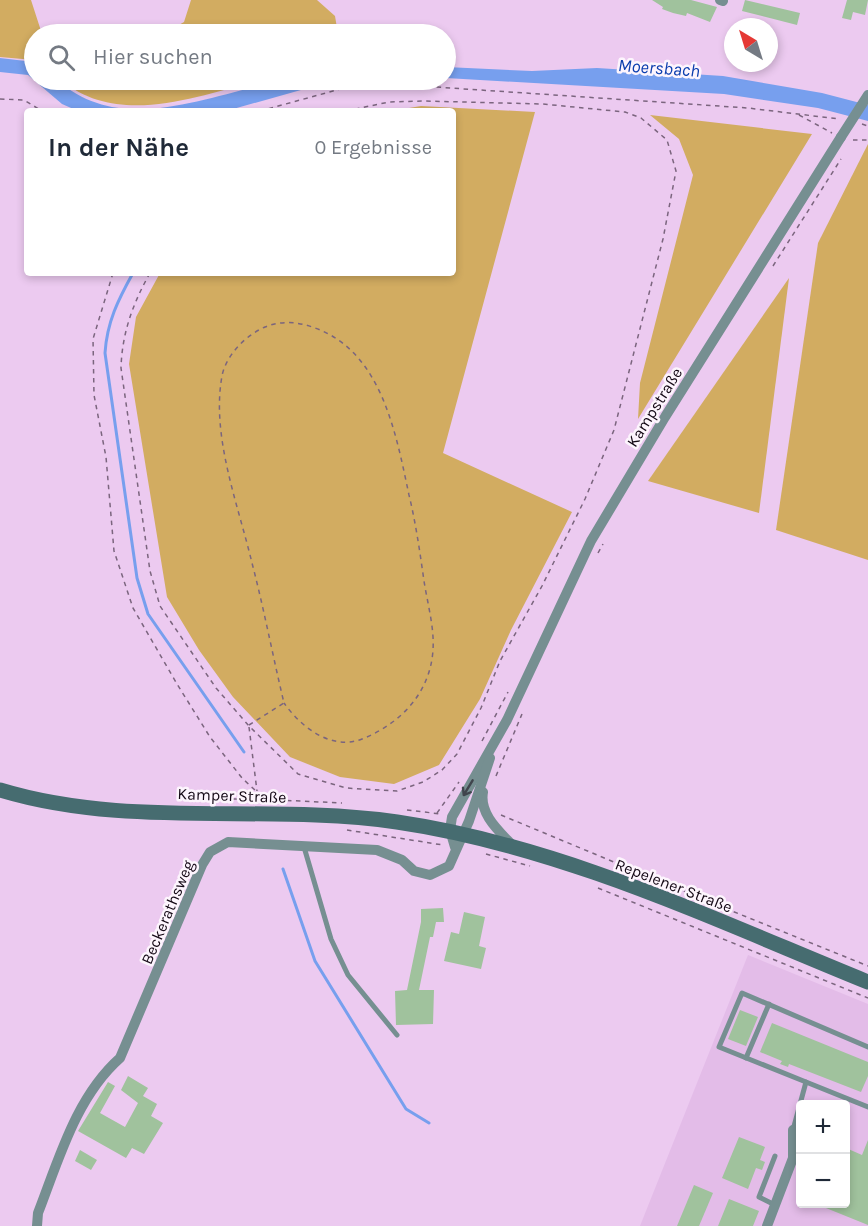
<!DOCTYPE html>
<html lang="de">
<meta charset="utf-8">
<style>
body{margin:0;font-family:Karla,sans-serif;background:#f6f6f7;color:#1f2937}
.controls{position:absolute;right:18px;bottom:18px;display:grid;overflow:hidden;border-radius:6px;box-shadow:0 3px 9px #0003}
.controls button{width:54px;height:54px;display:grid;place-items:center;padding:0;border:0;border-bottom:2px solid #e0e1e3;background:#fff;color:#1f2937;font:30px sans-serif}
.compass{position:absolute;left:724px;top:18px;width:54px;height:54px;border-radius:50%;background:#fff;box-shadow:0 3px 9px #0003;rotate:322deg}
.list{margin:0;padding:0;list-style:none}
h2{display:flex;justify-content:space-between;align-items:center;height:78px;margin:0;padding:0 24px;font-size:26px}
h2 small{font-size:20px;font-weight:400;color:#747a83}
.icon{flex:none;width:33px;height:33px;fill:none;stroke:currentColor;stroke-width:2;stroke-linecap:round;stroke-linejoin:round}
.map{position:relative;flex:none;width:868px;height:1226px;overflow:hidden}
.search{position:absolute;background:#fff;box-shadow:0 3px 9px #0003;left:24px;top:24px;width:432px;height:66px;display:flex;align-items:center;gap:15px;box-sizing:border-box;padding:0 21px;border-radius:33px;color:#747a83;font-size:22px}
.panel{position:absolute;background:#fff;box-shadow:0 3px 9px #0003;left:24px;top:108px;width:432px;height:168px;border-radius:6px}
.map>svg:first-child{display:block}
.built{fill:#e3bce8;fill-rule:evenodd}
.green{fill:#d2ac61}
.water{fill:#779fee}
.lines{fill:none;stroke-linecap:round;stroke-linejoin:round}
.stream{stroke:#779fee;stroke-width:3}
.building{fill:#a0c29d}
.path{stroke:#7b657e;stroke-width:1.5;stroke-dasharray:4.5 4.5;stroke-linecap:butt}
.service{stroke:#768f91;stroke-width:5}
.minor{stroke:#768f91;stroke-width:10}
.secondary{stroke:#466c70;stroke-width:15}
.minor-bridge{stroke:#768f91;stroke-width:10}
.oneway{stroke:#40454d}
.labels{text-anchor:middle;stroke-width:5;stroke-linejoin:round;paint-order:stroke}
.street-label{font-size:16px;fill:#140815;stroke:#fdf5fd}
.water-label{font-size:18px;font-style:italic;fill:#0c3eae;stroke:#fdf5fd}
</style>
<div class="map">
<svg width="868" height="1226" viewBox="0 0 868 1226">
<rect width="100%" height="100%" fill="#eccaf0"/>
<path class="built" d="M748 955 868 1004V1226H640ZM800 1104H846V1204H800Z"/>
<g class="green">
<path d="M0 0H31L42 34H34V60L0 57Z"/>
<path d="M191 0H317L335 16 338 34H163L184 22Z"/>
<path d="M61 80H262C197 96 119 128 61 80Z"/>
<path d="M421 106 535 112 443 453 572 512 511 630 480 699 439 765 394 784 340 777 290 757 233 697 199 650 167 597 129 364 136 317 160 273H453V111H391Z"/>
<path d="M650 115 812 134 638 419 640 383 693 175 679 139Z"/>
<path d="M868 144V560L776 530 818 243Z"/>
<path d="M789 278 759 513 648 481Z"/>
</g>
<g class="water">
<path d="M0 58 34 62V80H57C126 140 213 91 291 80 317 76 347 79 374 80L308 88 226 111H78L62 104 28 75 0 72Z"/>
<path d="M446 67 532 71 597 68 723 76 822 93 868 105V121L818 108 724 94 446 78Z"/>
</g>
<g class="lines">
<g class="stream">
<path d="M133 273C118 300 107 322 105 353L137 578 148 614 244 752"/>
<path d="M283 869 315 961 406 1109 429 1123"/>
</g>
</g>
<g class="building">
<path d="M652 0H691L717 7 710 22 687 13 686 16 673 13 662 9 663 7Z"/>
<path d="M745 0 800 13 797 25 742 11Z"/>
<path d="M847 0H868L865 15 853 12 851 20 842 18Z"/>
<path d="M443 908 444 922H436L433 937H430L419 990H434L433 1024 396 1025 395 991 407 990 421 922V909Z"/>
<path d="M464 912 485 917 479 946 486 948 481 969 444 961 451 932 459 934Z"/>
<path d="M740 1010 758 1017 746 1046 728 1039Z"/>
<path d="M772 1023 868 1062V1076L861 1092 789 1064 788 1067 780 1064 782 1061 760 1052Z"/>
<path d="M128 1076 148 1088 143 1096 157 1104 151 1116 163 1123 144 1154 132 1148 126 1158 78 1131 108 1082 115 1086 100 1113 125 1127 138 1103 121 1090Z"/>
<path d="M739 1137 765 1147 760 1160 765 1162 762 1170 756 1168 748 1189 722 1178Z"/>
<path d="M868 1140V1225L816 1204 846 1203V1148L862 1155Z"/>
<path d="M80 1150 97 1160 91 1170 75 1161Z"/>
<path d="M694 1185 713 1193 699 1226H677Z"/>
<path d="M729 1199 759 1211 753 1226H718Z"/>
</g>
<g class="lines">
<g class="path">
<path d="M0 99 24 100 42 111"/>
<path d="M260 111 344 88 391 84 748 108 839 119"/>
<path d="M799 115 832 133"/>
<path d="M862 124 868 126"/>
<path d="M853 140H868"/>
<path d="M773 266 841 159"/>
<path d="M113 273 93 339 94 395 106 457 114 551 133 608 177 684 210 737 242 778 257 792"/>
<path d="M150 273C133 303 122 333 121 368L150 571 160 606 216 688 249 726 298 774 346 788 397 791 423 782 442 770 457 754 481 708 500 661 542 586 585 499 614 430 663 239 676 171 667 140 641 118 625 112 543 104 423 101 389 102 346 111"/>
<path d="M598 553 603 544"/>
<path d="M249 725 284 703C273 657 264 609 252 563 238 504 211 436 222 376 226 355 246 335 265 327 282 320 299 322 315 328 382 352 396 434 409 495 416 524 420 553 424 581 427 600 432 619 433 637 436 686 405 722 362 739 331 751 301 727 284 703"/>
<path d="M249 727 257 791"/>
<path d="M482 741 508 692"/>
<path d="M496 776 522 714"/>
<path d="M179 799H256L342 803"/>
<path d="M407 810 441 814"/>
<path d="M437 813 459 782"/>
<path d="M501 815 698 897"/>
<path d="M347 830 443 845"/>
<path d="M486 854 530 866"/>
<path d="M598 888 868 998"/>
<path d="M717 905 868 966"/>
</g>
<g class="service">
<path d="M304 847 331 939 348 975 397 1035"/>
<path d="M746 1058 769 1004"/>
<path d="M806 1082 868 1107"/>
<path d="M793 1130 806 1082 719 1047 742 993 868 1047"/>
<path d="M775 1156 759 1197 775 1205"/>
</g>
<g class="minor">
<path d="M720 0 723 1"/>
<path d="M483 792C479 814 499 831 513 846"/>
<path d="M455 847 450 830 452 817 507 720 591 541 665 417 841 137"/>
<path d="M37 1226 38 1213C59 1159 76 1097 120 1058L202 865 210 852 228 842 377 850 402 860 414 871 430 875 449 866 469 821 490 758"/>
<path d="M767 1226 793 1158V1130"/>
</g>
<path class="secondary" d="M0 790C128 829 266 803 397 822 561 846 715 920 868 982"/>
<path class="minor-bridge" d="M841 137 868 95"/>
</g>
<defs><path id="oneway-shaft" d="M-6 0H5M1.5-3L5.5 0L1.5 3" fill="none" stroke-width="1.6" stroke-linecap="round" stroke-linejoin="round" transform="scale(1.5)"/></defs>
<use class="oneway" href="#oneway-shaft" transform="translate(468 788) rotate(121)"/>
<g class="labels">
<g class="street-label">
<text transform="translate(654 407) rotate(-58)" y="6">Kampstraße</text>
<text transform="translate(232 795) rotate(2)" y="6">Kamper Straße</text>
<text transform="translate(674 885) rotate(21)" y="6">Repelener Straße</text>
<text transform="translate(167 912) rotate(-67)" y="6">Beckerathsweg</text>
</g>
<g class="water-label">
<text transform="translate(659 68) rotate(4)" y="6">Moersbach</text>
</g>
</g>
</svg>
<div class="controls">
<button>+</button>
<button>−</button>
</div>
<svg class="compass" viewBox="-18 -18 36 36"><path d="M0-13l5 13h-10z" fill="#e53935"/><path d="M0 13l5-13h-10z" fill="#747a83"/></svg>
<div class="search"><svg class="icon" aria-label="search" viewBox="0 0 24 24"><circle cx="10" cy="10" r="6"/><path d="M15 15l6 6"/></svg>Hier suchen</div>
<section class="panel">
<h2>In der Nähe<small>0 Ergebnisse</small></h2>
<ul class="list">
</ul>
</section>
</div>
